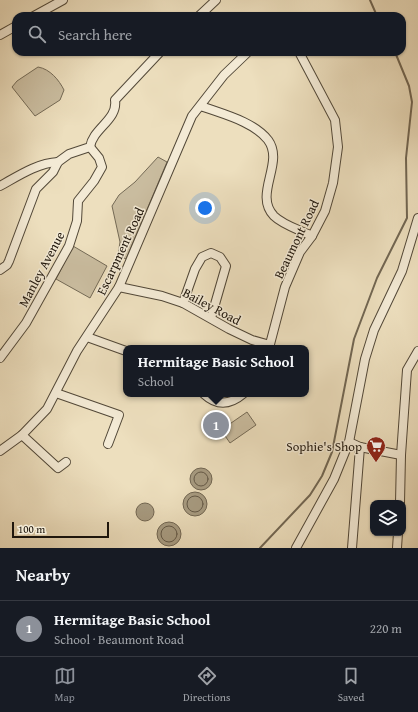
<!DOCTYPE html>
<meta charset="utf-8">
<style>
body{margin:0;font-family:"Gentium Book Plus",serif;background:#242831;color:#f1f3f6}
.controls{position:absolute;right:12px;bottom:12px;display:grid;overflow:hidden;border-radius:8px;box-shadow:0 1px 3px #0004}
.controls button{width:36px;height:36px;display:grid;place-items:center;padding:0;border:0;border-bottom:1px solid #363941;background:#171b24;color:#f1f3f6;font:20px sans-serif}
.scale{position:absolute;left:12px;bottom:10px;width:97px;box-sizing:border-box;padding-left:4px;border:2px solid #1f160c;border-top:0;font-size:11px;line-height:14px;white-space:nowrap;color:#1f160c;-webkit-text-stroke:3px #f3ead5;paint-order:stroke}
.you{position:absolute;left:205px;top:208px;width:14px;height:14px;margin:-10px;border:3px solid #fff;border-radius:50%;background:#1a73e8;box-shadow:0 0 0 6px #1a73e833}
.badge{display:grid;place-items:center;width:26px;height:26px;border-radius:50%;background:#8c9099;color:#fff;font-size:13px;font-weight:700}
.pin{position:absolute;translate:-50% -50%;border:2px solid #fff;box-shadow:0 1px 4px #0006}
.popup{position:absolute;left:123px;top:345px;width:186px;height:52px;box-sizing:border-box;display:grid;place-content:center;border-radius:8px;background:#171b24;filter:drop-shadow(0 1px 3px #0005);font-size:13px;white-space:nowrap;color:#9ea1a6}
.popup b{font-size:15px;color:#f1f3f6}
.popup::after{content:'';position:absolute;left:50%;top:100%;margin-left:-8px;border:8px solid transparent;border-top-color:#171b24}
.list{margin:0;padding:0;list-style:none}
h2{display:flex;justify-content:space-between;align-items:center;height:52px;margin:0;padding:0 16px;font-size:17px}
h2 small{font-size:13px;font-weight:400;color:#9ea1a6}
.list li{display:grid;grid-template-columns:26px 1fr auto;gap:12px;align-items:center;box-sizing:border-box;height:56px;padding:0 16px;border-top:1px solid #363941}
.list b{display:block;font-size:15px;white-space:nowrap}
.list p{margin:0;font-size:13px;white-space:nowrap;color:#9ea1a6}
.list em{font-size:13px;font-style:normal;color:#9ea1a6}
.icon{flex:none;width:22px;height:22px;fill:none;stroke:currentColor;stroke-width:2;stroke-linecap:round;stroke-linejoin:round}
.map{position:relative;flex:none;width:418px;height:548px;overflow:hidden}
.search{position:absolute;background:#171b24;box-shadow:0 1px 3px #0004;left:12px;right:12px;top:12px;height:44px;display:flex;align-items:center;gap:10px;box-sizing:border-box;padding:0 14px;border-radius:12px;color:#9ea1a6;font-size:15px}
.sheet{height:108px;background:#171b24}
nav{display:flex;justify-content:space-around;align-items:center;box-sizing:border-box;height:56px;border-top:1px solid #363941;background:#171b24;font-size:11px;color:#9ea1a6}
nav a{display:grid;justify-items:center;gap:2px}
nav .on{color:#8c9099}
.map>svg:first-child{display:block}
.green{fill:#cabda0;stroke:#746a56}
.water{fill:#a79b81;stroke:#716652}
.lines{fill:none;stroke-linecap:round;stroke-linejoin:round}
.shore{stroke:#635846;stroke-width:1}
.stream{stroke:#716652;stroke-width:2}
.minor-casing{stroke:#524838;stroke-width:10}
.minor{stroke:#f3ead5;stroke-width:8}
.labels{text-anchor:middle;stroke-width:3;stroke-linejoin:round;paint-order:stroke}
.street-label{font-size:13px;fill:#1f160c;stroke:#f3ead5}
.poi-label{font-size:13px;fill:#1f160c;stroke:#f3ead5;text-anchor:end}
</style>
<div class="map">
<svg width="418" height="548" viewBox="0 0 418 548">
<rect width="100%" height="100%" fill="#eddfbe"/>
<filter id="stains"><feTurbulence type="fractalNoise" baseFrequency=".005" numOctaves="4"/><feColorMatrix values="0 0 0 0 .2 0 0 0 0 .09 0 0 0 0 .02 0 0 0 .5 -.17"/></filter>
<radialGradient id="worn" r=".72"><stop offset=".6" stop-color="#630" stop-opacity="0"/><stop offset="1" stop-color="#630" stop-opacity=".3"/></radialGradient>
<g class="green">
<path d="M38 67C50 69 59 80 64 90L60 100 35 116 12 87 17 81Z"/>
<path d="M158 157 167 162 126 259 118 255 120 242 112 206 119 195 135 182Z"/>
<path d="M73 246 107 266 90 298 56 279Z"/>
<path d="M247 412 256 425 230 443 221 430Z"/>
</g>
<g class="water">
<circle cx="201" cy="479" r="11"/>
<circle cx="195" cy="504" r="12"/>
<circle cx="145" cy="512" r="9"/>
<circle cx="169" cy="534" r="12"/>
</g>
<g class="lines">
<g class="shore">
<circle cx="201" cy="479" r="7"/>
<circle cx="195" cy="504" r="8"/>
<circle cx="169" cy="534" r="8"/>
</g>
<g class="stream">
<path d="M370 0 377 16"/>
<path d="M260 548 310 495 322 476 332 452 354 339 377 278 407 218 406 158 412 102 409 86 395 52"/>
</g>
<g class="minor-casing">
<g id="minor">
<path d="M34 16 63 0"/>
<path d="M199 16 216 0"/>
<path d="M0 35 16 26"/>
<path d="M201 106C222 114 253 121 268 140 285 163 253 194 274 216 283 225 300 230 312 236"/>
<path d="M0 186C18 176 37 163 58 162"/>
<path d="M0 270 7 265 9 261 36 189 53 172 58 162 69 154 90 147C93 128 118 120 115 100L160 52"/>
<path d="M119 287 162 296 183 303 229 329 252 340 270 345"/>
<path d="M183 303 195 269 202 257 211 253 220 257 226 266 211 318"/>
<path d="M87 337 126 351"/>
<path d="M269 348 285 287 300 252 312 236 325 211 333 183 338 147 335 120 299 52"/>
<path d="M0 358 26 323 69 246 77 221 78 201 94 181 102 167 99 158 90 147"/>
<path d="M56 393 119 415 108 444"/>
<path d="M204 394C217 406 230 405 243 394"/>
<path d="M22 435 58 468 66 462"/>
<path d="M349 442 360 447 401 455"/>
<path d="M0 451 22 435 47 409 77 351 119 287 192 116 224 75 248 52"/>
<path d="M400 503 401 455 407 370 418 351"/>
<path d="M296 548 334 479 349 442 365 359 374 330 402 271 418 218"/>
<path d="M352 548 360 447"/>
<path d="M397 548 398 533"/>
</g>
</g>
<use href="#minor" class="minor"/>
</g>
<defs>
<g id="supermarket-pin" transform="scale(1)"><path d="M0 17L-7.5 6A9.5 9.5 0 1 1 7.5 6Z" fill="#8f2418" stroke="#f3ead5"/><path d="M-6-5.5h2.5l.6 2H6L4.5 2H-2.5L-4.4-4H-6ZM-1.5 3.2a1.3 1.3 0 1 0 .1 0ZM3 3.2a1.3 1.3 0 1 0 .1 0Z" fill="#fff"/></g>
</defs>
<g fill-rule="evenodd">
<use href="#supermarket-pin" x="376" y="446"/>
</g>
<g class="labels">
<g class="street-label">
<text transform="translate(296 239) rotate(-64)" y="5">Beaumont Road</text>
<text transform="translate(120 251) rotate(-65)" y="5">Escarpment Road</text>
<text transform="translate(41 269) rotate(-62)" y="5">Manley Avenue</text>
<text transform="translate(212 306) rotate(28)" y="5">Bailey Road</text>
</g>
<g class="poi-label">
<text x="362" y="451">Sophie's Shop</text>
</g>
</g>
<rect width="100%" height="100%" filter="url(#stains)"/>
<rect width="100%" height="100%" fill="url(#worn)"/>
</svg>
<div class="controls">
<button><svg class="icon" aria-label="layers" viewBox="0 0 24 24"><path d="M12 4l9 5-9 5-9-5zM3 14l9 5 9-5"/></svg></button>
</div>
<div class="scale">100 m</div>
<div class="you"></div>
<div class="pin badge" style="left:216px;top:425px">1</div>
<div class="popup"><b>Hermitage Basic School</b>School</div>
<div class="search"><svg class="icon" aria-label="search" viewBox="0 0 24 24"><circle cx="10" cy="10" r="6"/><path d="M15 15l6 6"/></svg>Search here</div>
</div>
<section class="sheet">
<h2>Nearby<small></small></h2>
<ul class="list">
<li><span class="badge">1</span><div><b>Hermitage Basic School</b><p>School · Beaumont Road</p></div><em>220 m</em></li>
</ul>
</section>
<nav>
<a class="on"><svg class="icon" aria-label="map" viewBox="0 0 24 24"><path d="M3 6l6-2 6 2 6-2v14l-6 2-6-2-6 2zM9 4v14M15 6v14"/></svg>Map</a>
<a><svg class="icon" aria-label="directions" viewBox="0 0 24 24"><path d="M12 3l9 9-9 9-9-9zM9 14v-3h6M13 9l2 2-2 2"/></svg>Directions</a>
<a><svg class="icon" aria-label="saved" viewBox="0 0 24 24"><path d="M7 4h10v16l-5-4-5 4z"/></svg>Saved</a>
</nav>
